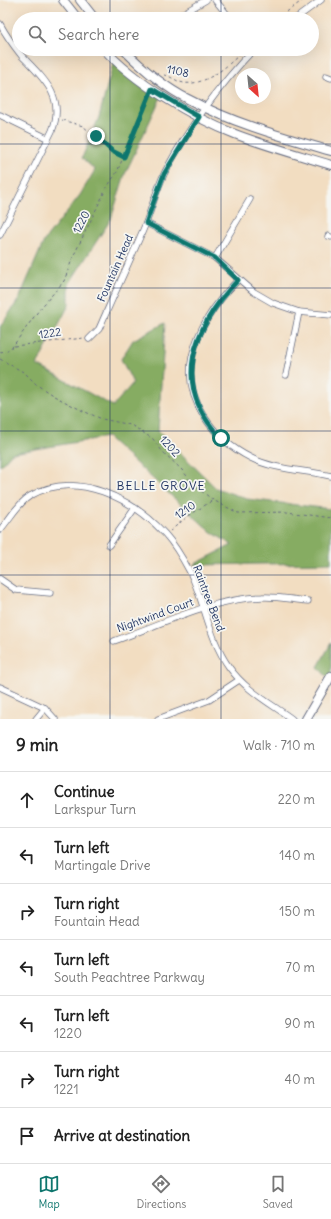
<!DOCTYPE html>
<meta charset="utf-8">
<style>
body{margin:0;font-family:Delius,sans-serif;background:#f6f6f6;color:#222}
.compass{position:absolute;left:235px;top:68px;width:36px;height:36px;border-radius:50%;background:#fff;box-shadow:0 4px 16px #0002;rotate:153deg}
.stop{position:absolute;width:12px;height:12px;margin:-9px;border:3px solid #0f766e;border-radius:50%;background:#fff}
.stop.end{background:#0f766e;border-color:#fff;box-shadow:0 1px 4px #0008}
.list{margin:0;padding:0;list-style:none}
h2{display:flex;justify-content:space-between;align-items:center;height:52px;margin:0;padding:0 16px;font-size:17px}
h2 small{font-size:13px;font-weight:400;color:#767676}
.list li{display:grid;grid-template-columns:26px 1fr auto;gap:12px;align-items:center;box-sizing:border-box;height:56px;padding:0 16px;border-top:1px solid #e0e0e0}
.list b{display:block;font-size:15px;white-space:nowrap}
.list p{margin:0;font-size:13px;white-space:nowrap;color:#767676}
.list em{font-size:13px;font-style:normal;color:#767676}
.icon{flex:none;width:22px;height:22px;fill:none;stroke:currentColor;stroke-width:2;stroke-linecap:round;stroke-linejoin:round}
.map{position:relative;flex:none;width:331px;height:719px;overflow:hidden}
.search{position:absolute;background:#fff;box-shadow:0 4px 16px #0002;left:12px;right:12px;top:12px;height:44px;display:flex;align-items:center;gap:10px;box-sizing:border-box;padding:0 14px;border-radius:22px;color:#767676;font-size:15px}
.sheet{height:444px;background:#fff}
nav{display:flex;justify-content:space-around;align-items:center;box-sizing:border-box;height:56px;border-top:1px solid #e0e0e0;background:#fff;font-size:11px;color:#767676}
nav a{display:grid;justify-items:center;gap:2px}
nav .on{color:#0f766e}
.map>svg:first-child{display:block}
.forest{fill:#86ac62;stroke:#506e60}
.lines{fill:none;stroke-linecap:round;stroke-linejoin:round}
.street-casing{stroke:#666c81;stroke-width:7}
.secondary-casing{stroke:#666c81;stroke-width:10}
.path{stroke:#666c81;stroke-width:1;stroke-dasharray:3 3;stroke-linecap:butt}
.street{stroke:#fff;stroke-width:5.5}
.secondary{stroke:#fff;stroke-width:8}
.route{stroke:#0f766e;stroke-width:5}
.grid{fill:none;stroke:#1b2f5e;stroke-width:1;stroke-opacity:0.55}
.labels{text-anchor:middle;stroke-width:3.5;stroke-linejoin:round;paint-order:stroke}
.street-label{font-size:11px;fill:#1b2f5e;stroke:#f6f6f2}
.neighbourhood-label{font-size:12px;letter-spacing:1px;fill:#1b2f5e;stroke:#f6f6f2}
</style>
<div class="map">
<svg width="331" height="719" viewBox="0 0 331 719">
<rect width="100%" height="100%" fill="#f6f6f2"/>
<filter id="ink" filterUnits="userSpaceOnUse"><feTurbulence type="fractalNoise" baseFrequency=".025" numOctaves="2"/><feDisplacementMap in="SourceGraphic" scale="8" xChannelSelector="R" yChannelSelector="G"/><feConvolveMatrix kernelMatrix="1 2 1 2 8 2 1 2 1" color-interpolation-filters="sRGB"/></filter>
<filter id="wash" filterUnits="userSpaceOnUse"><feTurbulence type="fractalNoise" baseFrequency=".012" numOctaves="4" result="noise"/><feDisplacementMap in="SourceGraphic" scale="16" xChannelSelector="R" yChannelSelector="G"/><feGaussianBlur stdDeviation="0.9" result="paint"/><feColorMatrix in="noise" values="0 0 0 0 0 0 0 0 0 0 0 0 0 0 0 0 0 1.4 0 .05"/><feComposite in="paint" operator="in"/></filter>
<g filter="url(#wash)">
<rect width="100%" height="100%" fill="#f2ddc1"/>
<g class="forest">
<path d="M114 60 162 95 125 174 111 219 69 284V305L37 365 113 406 133 383 121 359 133 340 165 323 158 431 216 488 247 499 331 509V563L193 565 232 545 210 531 107 437 12 453 0 466V327L19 299 44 241 80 195 95 170 82 158 99 117Z"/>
<path d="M331 643V676L329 679 318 667Z"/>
</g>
</g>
<g filter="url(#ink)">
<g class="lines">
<g class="street-casing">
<g id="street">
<path d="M215 0 231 19"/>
<path d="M180 15 206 0"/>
<path d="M295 19 321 0"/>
<path d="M0 24C6 35 13 45 21 55 43 78 66 97 52 131L0 235"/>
<path d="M326 76 331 78"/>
<path d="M0 115 47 138"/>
<path d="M146 223 215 258 254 292 273 303 299 312 331 315"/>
<path d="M328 236 331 237"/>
<path d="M215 258 250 199"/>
<path d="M238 280C217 301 198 328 192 357 183 401 215 440 251 458 275 470 305 470 331 476"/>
<path d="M89 339 99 329C114 294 131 259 146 223 152 207 157 188 165 172 189 127 219 86 254 49"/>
<path d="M286 375 299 312"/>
<path d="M0 530C10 519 17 504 30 496 76 469 133 499 165 534 175 545 183 559 190 572 205 603 209 639 229 667 245 690 270 703 292 719"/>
<path d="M109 545 135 508"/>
<path d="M0 579 16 590 50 593"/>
<path d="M114 641C162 624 211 599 262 597 278 596 293 600 308 601"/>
<path d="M0 687 45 708 55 719"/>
<path d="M36 719 45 708"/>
<path d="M158 719 209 700 239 680"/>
</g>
</g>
<g class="secondary-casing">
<g id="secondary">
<path d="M63 0 78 19"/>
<path d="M80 0 95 19"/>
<path d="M104 49C134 82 193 118 235 134 266 146 299 155 331 165"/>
<path d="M123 49C142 68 164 87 188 99 232 123 283 137 331 151"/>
<path d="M306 719 331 676"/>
</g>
</g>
<g class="path">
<path d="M277 19 303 0"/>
<path d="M164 75C171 76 177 82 184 83 207 86 230 64 245 49"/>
<path d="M62 120 83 126 112 151 123 157"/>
<path d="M14 346 84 338"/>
<path d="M0 352 6 351 13 346 39 310 64 281 73 257 106 189 117 172 149 96"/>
<path d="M0 359 25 373 37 385 54 396 83 411 102 419 131 425 153 439 162 451 182 470 195 486 213 500 238 513 287 512 331 518"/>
<path d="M170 531 187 517 213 500"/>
</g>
<use href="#street" class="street"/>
<use href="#secondary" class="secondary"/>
</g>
</g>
<g class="lines" filter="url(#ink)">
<path class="route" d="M96 136 112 151 124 157 152 89 199 117 164 174 146 223 215 258 238 280C193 327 170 385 221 438"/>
</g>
<path class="grid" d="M110 0V19M221 0V19M110 49V719M221 49V719M0 144H331M0 288H331M0 431H331M0 575H331"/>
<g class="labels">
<g class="street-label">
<text transform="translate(178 71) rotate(13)" y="4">1108</text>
<text transform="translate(81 222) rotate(-63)" y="4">1220</text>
<text transform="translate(115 268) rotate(-66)" y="4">Fountain Head</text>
<text transform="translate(50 333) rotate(-8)" y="4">1222</text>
<text transform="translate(170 446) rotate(48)" y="4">1202</text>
<text transform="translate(185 510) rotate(-35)" y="4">1210</text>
<text transform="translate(209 598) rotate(69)" y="4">Raintree Bend</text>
<text transform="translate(155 615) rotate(-20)" y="4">Nightwind Court</text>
</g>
<g class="neighbourhood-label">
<text x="161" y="490">BELLE GROVE</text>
</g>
</g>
</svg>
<svg class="compass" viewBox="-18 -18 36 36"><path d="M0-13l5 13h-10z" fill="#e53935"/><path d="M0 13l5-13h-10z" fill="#767676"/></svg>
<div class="stop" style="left:221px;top:438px"></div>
<div class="stop end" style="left:96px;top:136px"></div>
<div class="search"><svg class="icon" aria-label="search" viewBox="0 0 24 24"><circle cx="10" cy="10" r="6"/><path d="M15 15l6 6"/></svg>Search here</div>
</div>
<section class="sheet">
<h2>9 min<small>Walk · 710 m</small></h2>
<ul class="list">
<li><svg class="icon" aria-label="ahead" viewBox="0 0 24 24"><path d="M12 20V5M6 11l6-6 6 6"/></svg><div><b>Continue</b><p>Larkspur Turn</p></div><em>220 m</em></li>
<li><svg class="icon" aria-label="left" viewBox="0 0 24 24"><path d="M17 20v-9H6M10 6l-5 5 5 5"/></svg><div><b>Turn left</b><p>Martingale Drive</p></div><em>140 m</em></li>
<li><svg class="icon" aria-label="right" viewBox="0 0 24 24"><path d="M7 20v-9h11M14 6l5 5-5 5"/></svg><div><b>Turn right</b><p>Fountain Head</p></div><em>150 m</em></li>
<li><svg class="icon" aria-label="left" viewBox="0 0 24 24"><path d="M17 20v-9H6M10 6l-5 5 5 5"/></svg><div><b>Turn left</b><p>South Peachtree Parkway</p></div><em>70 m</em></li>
<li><svg class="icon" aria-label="left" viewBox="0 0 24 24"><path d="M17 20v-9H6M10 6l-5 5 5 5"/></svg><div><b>Turn left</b><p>1220</p></div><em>90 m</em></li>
<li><svg class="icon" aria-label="right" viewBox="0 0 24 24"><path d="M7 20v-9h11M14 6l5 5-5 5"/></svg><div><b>Turn right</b><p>1221</p></div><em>40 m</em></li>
<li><svg class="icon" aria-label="arrive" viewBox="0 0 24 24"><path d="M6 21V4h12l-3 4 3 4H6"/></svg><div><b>Arrive at destination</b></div></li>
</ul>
</section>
<nav>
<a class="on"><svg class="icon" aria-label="map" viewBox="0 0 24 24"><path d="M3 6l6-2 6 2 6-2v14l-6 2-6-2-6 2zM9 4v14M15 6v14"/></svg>Map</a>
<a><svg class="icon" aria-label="directions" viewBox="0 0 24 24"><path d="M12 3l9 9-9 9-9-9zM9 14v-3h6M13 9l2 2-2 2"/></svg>Directions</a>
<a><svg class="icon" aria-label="saved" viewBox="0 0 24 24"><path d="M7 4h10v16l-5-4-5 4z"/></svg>Saved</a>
</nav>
